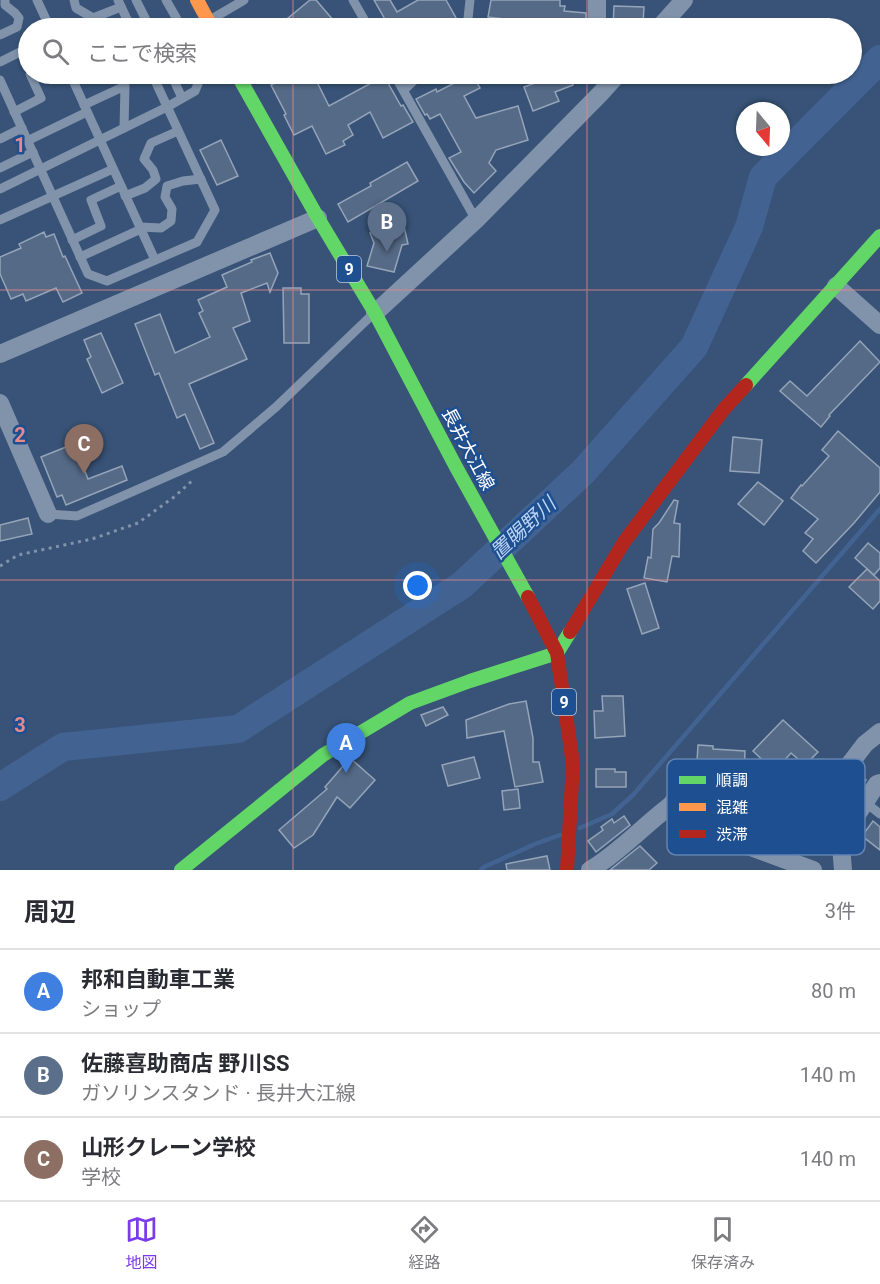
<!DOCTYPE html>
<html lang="ja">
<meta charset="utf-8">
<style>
body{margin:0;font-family:Roboto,"Noto Sans JP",sans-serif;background:#f2f2f3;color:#2b2b33}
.compass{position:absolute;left:736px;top:102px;width:54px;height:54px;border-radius:50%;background:#fff;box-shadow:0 2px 4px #0004;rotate:161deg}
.you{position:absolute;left:418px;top:586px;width:21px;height:21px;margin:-15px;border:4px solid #fff;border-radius:50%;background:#1a73e8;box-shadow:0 0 0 9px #1a73e833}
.badge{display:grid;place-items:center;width:39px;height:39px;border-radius:50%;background:#7c3aed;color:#fff;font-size:20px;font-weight:700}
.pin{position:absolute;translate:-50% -50px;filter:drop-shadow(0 2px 3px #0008)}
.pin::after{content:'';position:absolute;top:32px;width:21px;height:18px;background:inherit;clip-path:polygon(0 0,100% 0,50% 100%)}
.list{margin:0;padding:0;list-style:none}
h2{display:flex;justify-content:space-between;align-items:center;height:78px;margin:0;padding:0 24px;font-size:26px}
h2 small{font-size:20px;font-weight:400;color:#7c7c81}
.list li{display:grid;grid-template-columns:39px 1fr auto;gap:18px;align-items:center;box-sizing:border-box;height:84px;padding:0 24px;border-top:2px solid #e1e1e2}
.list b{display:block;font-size:22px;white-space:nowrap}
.list p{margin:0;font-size:20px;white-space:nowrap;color:#7c7c81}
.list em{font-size:20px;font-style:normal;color:#7c7c81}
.icon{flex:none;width:33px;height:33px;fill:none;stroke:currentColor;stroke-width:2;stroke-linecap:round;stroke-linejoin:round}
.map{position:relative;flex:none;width:880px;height:870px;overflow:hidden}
.search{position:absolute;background:#fff;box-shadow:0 2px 4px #0004;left:18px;right:18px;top:18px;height:66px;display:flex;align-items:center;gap:15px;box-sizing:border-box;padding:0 21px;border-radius:33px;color:#7c7c81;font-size:22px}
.sheet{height:330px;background:#fff}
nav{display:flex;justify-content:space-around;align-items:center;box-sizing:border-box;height:84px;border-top:2px solid #e1e1e2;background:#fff;font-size:16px;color:#7c7c81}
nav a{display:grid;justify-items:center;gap:3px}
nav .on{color:#7c3aed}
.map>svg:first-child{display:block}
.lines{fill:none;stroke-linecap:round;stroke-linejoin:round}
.stream{stroke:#426392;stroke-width:4.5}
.river{stroke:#426392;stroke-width:28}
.building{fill:#556a87;stroke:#95a4b8;stroke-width:1.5}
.path{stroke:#8093aa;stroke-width:3;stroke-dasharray:3 4.5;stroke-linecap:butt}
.lane{stroke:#8093aa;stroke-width:9}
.street{stroke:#8093aa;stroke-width:18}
.fast{stroke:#63d668;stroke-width:14}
.slow{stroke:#ff974d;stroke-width:14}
.jam{stroke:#b3261e;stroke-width:14}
.grid{fill:none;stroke:#e88989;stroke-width:1.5;stroke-opacity:0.55}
.labels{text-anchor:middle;stroke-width:5;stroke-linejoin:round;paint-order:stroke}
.shield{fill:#1e4f91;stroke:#bccade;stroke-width:1.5}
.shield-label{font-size:16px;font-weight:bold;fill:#fff}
.street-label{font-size:18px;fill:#fff;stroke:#1e4f91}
.water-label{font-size:20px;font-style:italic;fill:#bbd4f5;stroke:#1e4f91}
.key{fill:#1e4f91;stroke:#6284b2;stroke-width:1.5}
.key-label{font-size:16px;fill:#fff}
.grid-label{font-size:20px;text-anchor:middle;font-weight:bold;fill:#e88989;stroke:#1e4f91;stroke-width:5;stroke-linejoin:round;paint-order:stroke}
</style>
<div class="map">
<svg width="880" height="870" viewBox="0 0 880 870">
<rect width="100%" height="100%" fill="#385377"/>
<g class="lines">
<g class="stream">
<path d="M580 828 612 814 633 795 880 509"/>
<path d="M481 870 484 867 535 844 560 835"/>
</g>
<path class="river" d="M0 787 63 747 238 729 462 585 583 472 694 347 749 227 763 177 880 59"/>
</g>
<g class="building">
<path d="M310 0H316L340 28H276Z"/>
<path d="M374 0H390L397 12 418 0H446L460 25V28H390Z"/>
<path d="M491 0H560V6H565L564 11 586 13V28H565L537 25V23L488 17Z"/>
<path d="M614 6 644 7 643 24H636V28H613Z"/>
<path d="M275 74H313L329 106 384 76 401 106 403 105 413 122 383 138 370 112 348 125 353 135 343 141 345 145 326 154 312 126 294 135 284 115 286 114 271 85 279 81Z"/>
<path d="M472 74 480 88 464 96 476 118 518 106 528 140 496 150 489 163 496 171 474 193 464 182 449 158 461 152 440 114 430 119 427 114 425 115 416 99 436 89 437 92Z"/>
<path d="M547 74H569L573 85 555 92 559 101 533 111 524 87 549 78Z"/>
<path d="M221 140 238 176 217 185 200 150Z"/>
<path d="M407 162 418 181 348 222 338 204 371 186 370 183Z"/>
<path d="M403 222 408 244 402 245 394 272 367 266 374 243 370 233Z"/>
<path d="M44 232 46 237 54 234 63 257 65 256 82 293 63 302 56 288 26 301 23 294 11 299 0 274V257L21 248 19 244Z"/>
<path d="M270 253 278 273 270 292 267 283 241 293 250 321 233 328 247 359 189 384 214 443 200 449 185 414 177 418 159 373 155 375 135 324 160 314 175 353 210 337 199 313 203 311 198 300 227 287 222 275 252 262 251 260Z"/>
<path d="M283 288H301V294H309V343H284Z"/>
<path d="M101 333 123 383 102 393 87 359 91 357 84 340Z"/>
<path d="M860 341 880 362 829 415 830 416 821 427 780 391 790 381 807 396Z"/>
<path d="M838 431 880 468V492L854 523 816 563 803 551 813 539 805 533 818 519 791 498 801 485 802 486 829 456 822 450Z"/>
<path d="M733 437 762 440 759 473 730 471Z"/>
<path d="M86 439 92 451 79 456 88 479 122 466 127 480 66 505 62 495 57 497 41 457Z"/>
<path d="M758 482 783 501 764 525 738 504Z"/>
<path d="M674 500 678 501 674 523 680 524 679 557 672 556 667 582 644 578 648 557 651 558 653 529 659 523Z"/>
<path d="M28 518 32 534 0 541V525Z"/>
<path d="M868 543 880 553V568L874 575 855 558Z"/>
<path d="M867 569 880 581V601L873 609 849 587Z"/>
<path d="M645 583 659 628 642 634 627 589Z"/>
<path d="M602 696H623L625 736 595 738 594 711H603Z"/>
<path d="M526 701 533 738V762H539L543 782 515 787 504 731 467 738 466 720 509 704Z"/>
<path d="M443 707 448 715 426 726 421 715Z"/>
<path d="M783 720 818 752 805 765 791 753 782 763 780 761 772 769 753 751Z"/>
<path d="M698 745 713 746V749L745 751 744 775H738L737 782 677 777 678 761 697 762Z"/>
<path d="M474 757 480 778 448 786 442 765Z"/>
<path d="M350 758 375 780 350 808 337 797 313 835 294 848 279 830 327 789 325 787Z"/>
<path d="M596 769H615V772H626V787H596Z"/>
<path d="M857 773 866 780 850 805 837 796 845 789Z"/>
<path d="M518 789 520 808 504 810 502 791Z"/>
<path d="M624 816 630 825 596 852 588 841 603 830 601 827 612 819 614 823Z"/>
<path d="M873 821 880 827V850L862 836Z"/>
<path d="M640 846 657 863 649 870H610Z"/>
<path d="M547 856 550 870H507L506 864Z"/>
</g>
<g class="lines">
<path class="path" d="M0 566 18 555 92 539 138 523 174 497 193 480"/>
<g class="lane">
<path d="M37 0 50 28"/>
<path d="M74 0 76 8 93 18 121 7"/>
<path d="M118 0 131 28"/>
<path d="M136 0 150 28"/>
<path d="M166 0 182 28"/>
<path d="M353 0 369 28"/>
<path d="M210 20 244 0"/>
<path d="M467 28 470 0"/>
<path d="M0 35 17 27 19 18 15 13 5 5V0"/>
<path d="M0 62 28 48"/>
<path d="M70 74 155 260"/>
<path d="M110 74 111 77 117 74"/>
<path d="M171 74 182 98"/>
<path d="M394 74 476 220"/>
<path d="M0 80 88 274 107 281 197 242 215 210 152 74"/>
<path d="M404 90 421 74"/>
<path d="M84 105 125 86 124 128"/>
<path d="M14 112 41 98 30 74"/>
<path d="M0 139 22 128"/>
<path d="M27 141 87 112"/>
<path d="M0 168 33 152"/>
<path d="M0 189 167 107 195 91 202 74"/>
<path d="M125 196 145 188 156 179 153 170 144 159 151 143 178 131"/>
<path d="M0 220 113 169"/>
<path d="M140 227 161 228 171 221 172 209 165 197 167 186 183 181 201 179"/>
<path d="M72 240 101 226 91 200 121 186"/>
<path d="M80 257 141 229"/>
<path d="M48 514 77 516 223 452 276 407 373 314"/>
<path d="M865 802 880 814"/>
</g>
<g class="street">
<path d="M597 28V0"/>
<path d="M659 28 684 0"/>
<path d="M836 286 880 325"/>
<path d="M375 313 476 220 600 94 618 74"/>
<path d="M0 354 318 218"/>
<path d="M0 403 48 514"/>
<path d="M671 805 683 788 782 798 836 782 865 744 880 732"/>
<path d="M590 870C620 852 643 826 671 805L713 833 813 870"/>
<path d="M843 870 841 846 858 813 877 784 880 783"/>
</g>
<g class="fast">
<path d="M237 74 318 218 375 313 456 467 528 597"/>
<path d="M746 385 880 236"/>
<path d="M181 870 323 755 410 703 470 681 557 653 570 632"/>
</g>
<path class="slow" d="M197 0 212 28"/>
<g class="jam">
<path d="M528 597 557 653 573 764 567 870"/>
<path d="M570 632 624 542 724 409 746 385"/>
</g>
</g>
<path class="grid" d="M293 0V28M587 0V28M293 74V870M587 74V870M0 290H880M0 580H880"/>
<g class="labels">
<g class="shield">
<rect x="337" y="256" width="24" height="26" rx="4.5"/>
<rect x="552" y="689" width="24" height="26" rx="4.5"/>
</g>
<g class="shield-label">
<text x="349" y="275">9</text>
<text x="564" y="708">9</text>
</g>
<g class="street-label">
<text transform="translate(468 449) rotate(62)" y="6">長井大江線</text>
</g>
<g class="water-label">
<text transform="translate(523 528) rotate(-43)" y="7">置賜野川</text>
</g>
</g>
<rect x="667" y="759" width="198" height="96" rx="9" class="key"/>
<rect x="679" y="776" width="27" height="8" fill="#63d668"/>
<rect x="679" y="803" width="27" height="8" fill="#ff974d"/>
<rect x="679" y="830" width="27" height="8" fill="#b3261e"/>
<g class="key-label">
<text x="716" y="786">順調</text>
<text x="716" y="813">混雑</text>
<text x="716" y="840">渋滞</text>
</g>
<g class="grid-label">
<text x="20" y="152">1</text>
<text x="20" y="442">2</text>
<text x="20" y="732">3</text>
</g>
</svg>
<svg class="compass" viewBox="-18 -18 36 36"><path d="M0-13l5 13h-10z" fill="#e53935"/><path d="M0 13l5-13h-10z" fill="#7c7c81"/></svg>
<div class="you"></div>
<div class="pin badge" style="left:346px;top:773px;background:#3f7fe0">A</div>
<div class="pin badge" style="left:387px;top:252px;background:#5c6f8a">B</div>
<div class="pin badge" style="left:84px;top:474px;background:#8d6e63">C</div>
<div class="search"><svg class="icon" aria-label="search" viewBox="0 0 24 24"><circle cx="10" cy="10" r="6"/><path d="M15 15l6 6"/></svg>ここで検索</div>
</div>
<section class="sheet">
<h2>周辺<small>3件</small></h2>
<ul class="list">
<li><span class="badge" style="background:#3f7fe0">A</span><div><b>邦和自動車工業</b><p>ショップ</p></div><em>80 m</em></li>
<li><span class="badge" style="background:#5c6f8a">B</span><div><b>佐藤喜助商店 野川SS</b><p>ガソリンスタンド · 長井大江線</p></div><em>140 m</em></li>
<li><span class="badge" style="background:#8d6e63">C</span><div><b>山形クレーン学校</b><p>学校</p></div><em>140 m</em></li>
</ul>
</section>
<nav>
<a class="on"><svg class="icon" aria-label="map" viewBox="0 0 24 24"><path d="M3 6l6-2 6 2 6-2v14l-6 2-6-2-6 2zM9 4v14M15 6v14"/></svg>地図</a>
<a><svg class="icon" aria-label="directions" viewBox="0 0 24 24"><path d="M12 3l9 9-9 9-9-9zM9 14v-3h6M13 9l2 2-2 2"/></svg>経路</a>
<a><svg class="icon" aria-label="saved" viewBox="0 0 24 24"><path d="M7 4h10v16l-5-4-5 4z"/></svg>保存済み</a>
</nav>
